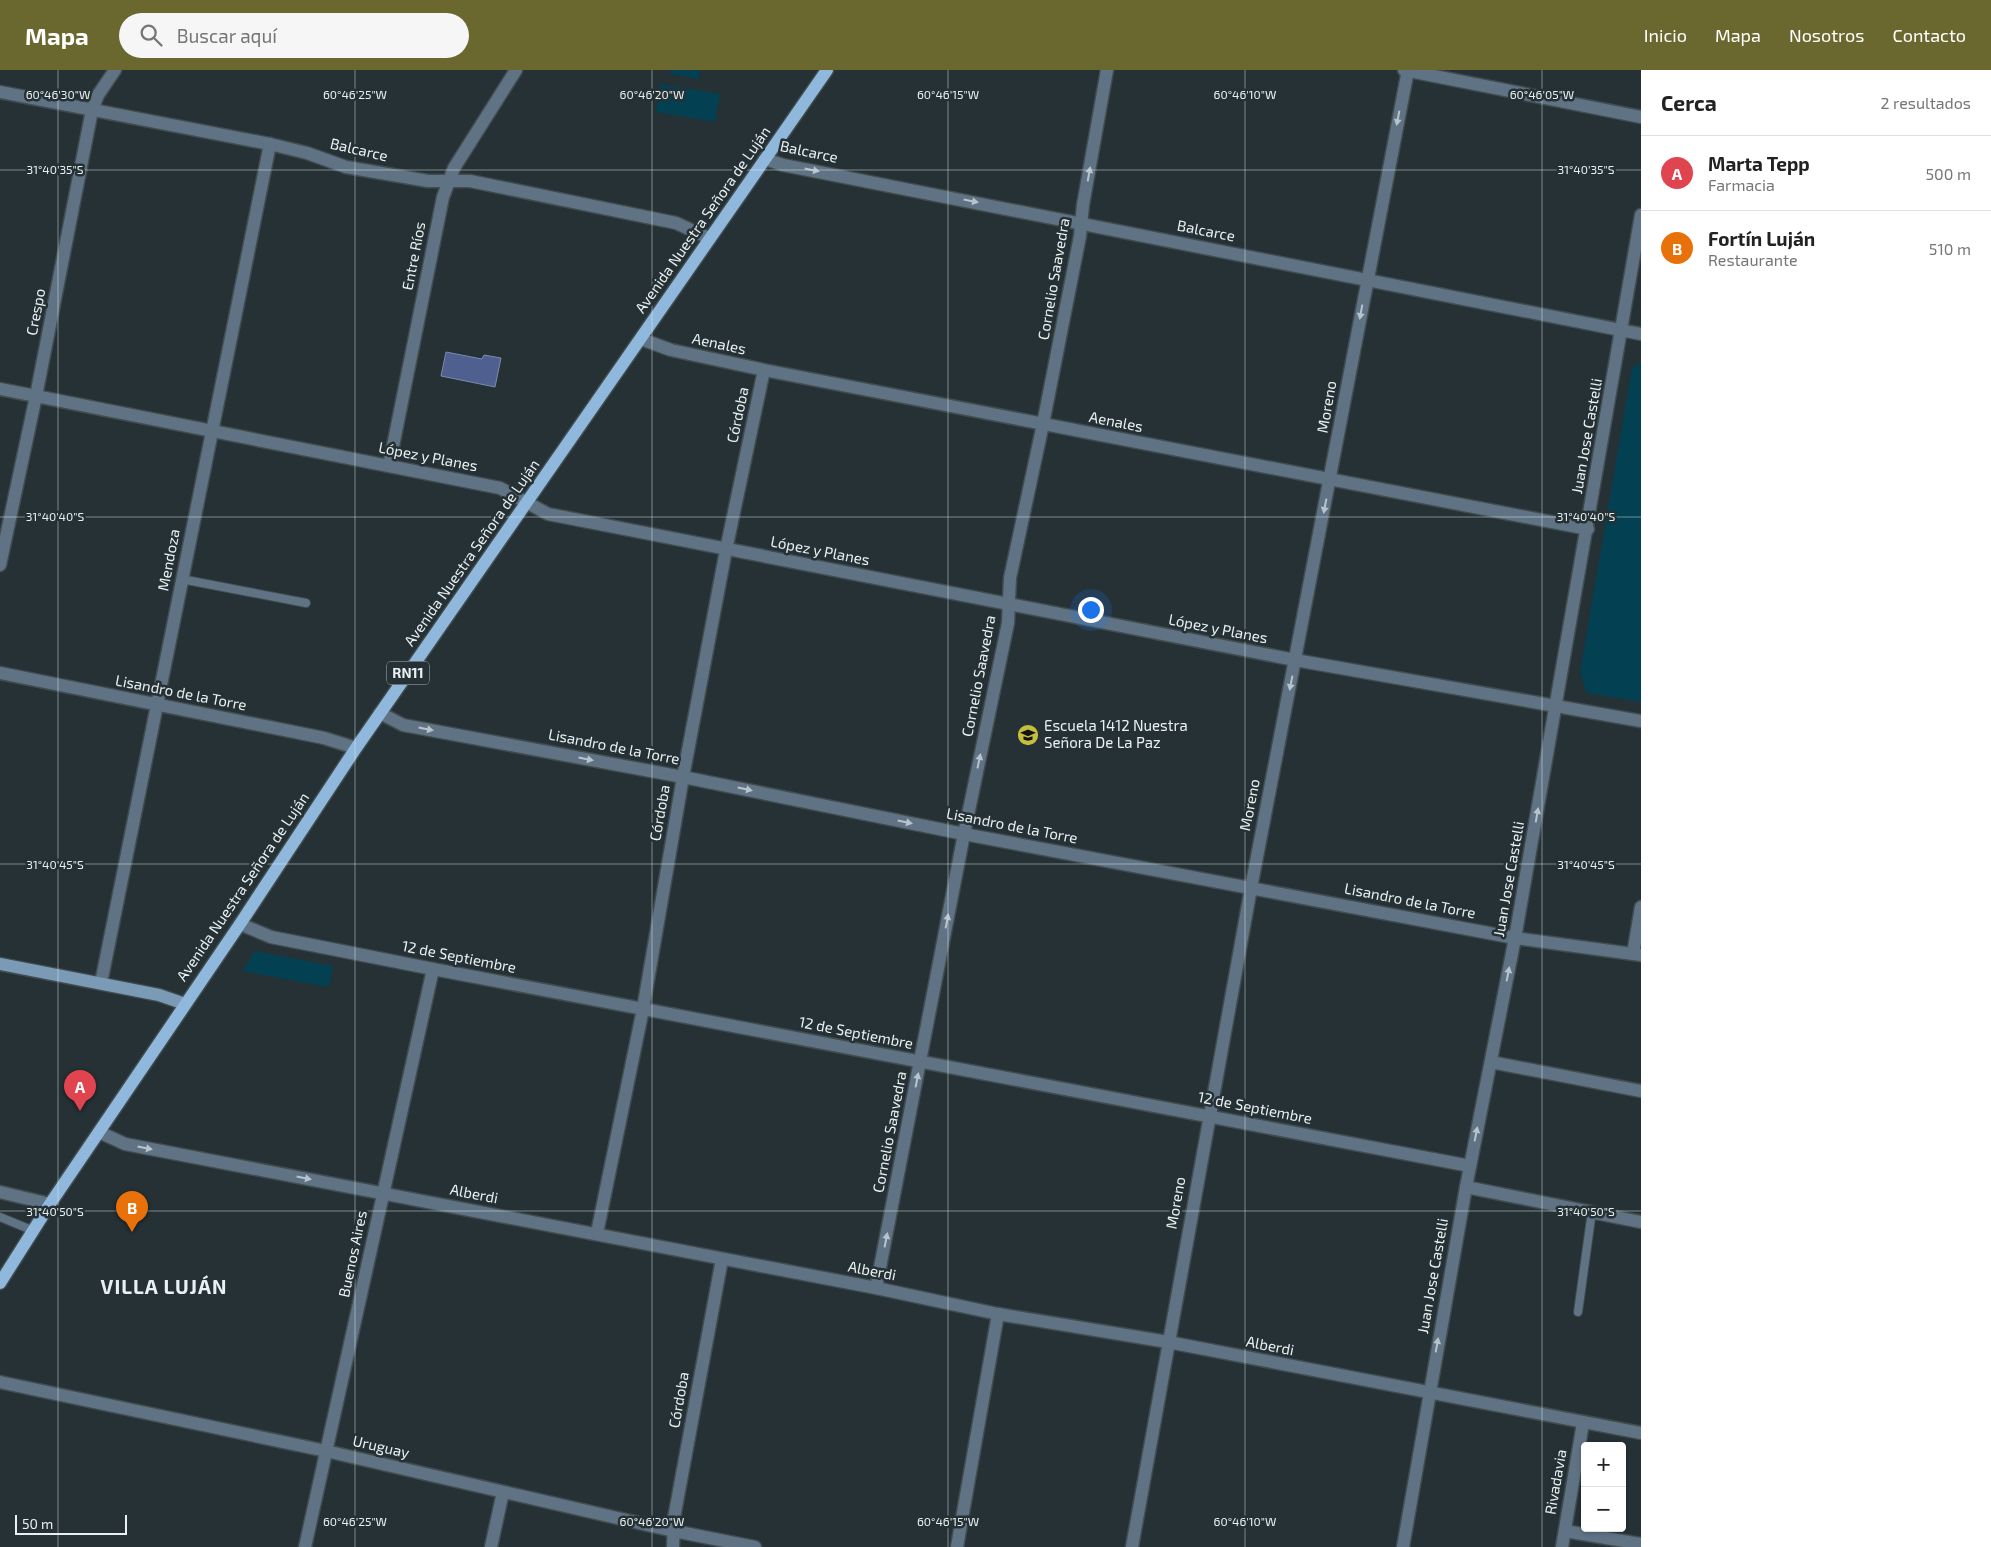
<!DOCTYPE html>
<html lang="es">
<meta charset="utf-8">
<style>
body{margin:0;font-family:"Exo 2",sans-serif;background:#f6f6f6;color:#222}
.controls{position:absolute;right:15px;bottom:15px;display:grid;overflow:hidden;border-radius:5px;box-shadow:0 1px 4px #0004}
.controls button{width:45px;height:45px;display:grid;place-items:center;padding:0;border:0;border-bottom:1px solid #e0e0e0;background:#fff;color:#222;font:25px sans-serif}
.scale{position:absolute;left:15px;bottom:12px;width:112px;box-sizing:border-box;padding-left:5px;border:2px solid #e8f0f2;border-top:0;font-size:14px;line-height:18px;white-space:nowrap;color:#e8f0f2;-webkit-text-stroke:4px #253135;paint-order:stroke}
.you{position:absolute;left:1090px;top:539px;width:18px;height:18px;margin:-12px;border:4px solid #fff;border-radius:50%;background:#1a73e8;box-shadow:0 0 0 8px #1a73e833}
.badge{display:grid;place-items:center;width:32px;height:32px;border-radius:50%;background:#6b682f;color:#fff;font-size:16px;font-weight:700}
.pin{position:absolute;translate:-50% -41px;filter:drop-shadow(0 1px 2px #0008)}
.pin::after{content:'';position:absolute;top:26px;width:18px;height:15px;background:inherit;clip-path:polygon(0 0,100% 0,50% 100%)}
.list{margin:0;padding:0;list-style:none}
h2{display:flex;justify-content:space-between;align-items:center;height:65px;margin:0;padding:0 20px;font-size:21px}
h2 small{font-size:16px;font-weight:400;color:#767676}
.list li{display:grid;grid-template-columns:32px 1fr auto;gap:15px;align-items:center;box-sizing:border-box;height:75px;padding:0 20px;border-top:1px solid #e0e0e0}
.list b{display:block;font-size:19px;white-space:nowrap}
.list p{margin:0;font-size:16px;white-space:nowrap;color:#767676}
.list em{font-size:16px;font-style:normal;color:#767676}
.icon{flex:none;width:28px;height:28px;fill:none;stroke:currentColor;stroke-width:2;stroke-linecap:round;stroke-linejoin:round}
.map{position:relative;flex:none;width:1641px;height:1477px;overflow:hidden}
header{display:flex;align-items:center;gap:30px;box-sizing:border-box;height:70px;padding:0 25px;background:#6b682f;color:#fff}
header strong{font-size:24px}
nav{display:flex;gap:28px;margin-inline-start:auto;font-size:18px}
.search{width:350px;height:45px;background:#f6f6f6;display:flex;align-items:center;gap:12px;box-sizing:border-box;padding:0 18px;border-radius:28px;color:#767676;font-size:19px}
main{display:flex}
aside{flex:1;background:#fff}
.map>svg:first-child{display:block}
.green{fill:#034152}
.water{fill:#4f5f8f;stroke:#7d8aad}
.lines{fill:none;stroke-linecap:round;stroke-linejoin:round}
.lane-casing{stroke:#404c4f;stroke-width:10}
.street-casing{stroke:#404c4f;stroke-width:15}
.secondary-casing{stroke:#404c4f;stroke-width:15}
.primary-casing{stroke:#404c4f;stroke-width:15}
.lane{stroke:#607385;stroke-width:8}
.street{stroke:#607385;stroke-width:12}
.secondary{stroke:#7b9ab6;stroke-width:12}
.primary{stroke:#8fb8dc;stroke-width:12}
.oneway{fill:#b8c4cc}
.ticks{fill:none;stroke:#e8f0f2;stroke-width:1;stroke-opacity:0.45}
.labels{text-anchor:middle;stroke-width:5;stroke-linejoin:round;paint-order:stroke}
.shield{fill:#253135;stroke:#aeb7b9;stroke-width:1}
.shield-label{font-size:14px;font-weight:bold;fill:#e8f0f2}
.street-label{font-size:15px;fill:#e8f0f2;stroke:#253135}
.poi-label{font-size:15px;fill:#e8f0f2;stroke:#253135;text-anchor:start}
.district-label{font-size:20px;font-weight:bold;letter-spacing:1px;fill:#e8f0f2;stroke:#253135}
.ticks-label{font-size:12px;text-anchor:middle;fill:#e8f0f2;stroke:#253135;stroke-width:5;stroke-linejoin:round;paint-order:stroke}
</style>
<header>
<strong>Mapa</strong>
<div class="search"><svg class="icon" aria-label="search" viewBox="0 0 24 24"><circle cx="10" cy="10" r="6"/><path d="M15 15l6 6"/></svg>Buscar aquí</div>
<nav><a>Inicio</a><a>Mapa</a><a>Nosotros</a><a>Contacto</a></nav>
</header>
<main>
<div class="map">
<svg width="1641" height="1477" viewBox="0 0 1641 1477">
<rect width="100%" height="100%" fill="#253135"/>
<g class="green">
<path d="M671 0H700L699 9 670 4Z"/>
<path d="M660 14 720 24 715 52 656 42Z"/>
<path d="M1641 292V632L1587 623 1580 602 1632 298Z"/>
<path d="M255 881 333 896 329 917 242 901Z"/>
</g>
<path class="water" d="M446 282 482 289 484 285 501 288 495 317 441 306Z"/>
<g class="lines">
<g class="lane-casing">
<g id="lane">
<path d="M181 509 306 533"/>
<path d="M0 1147 34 1161"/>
<path d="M1578 1242 1592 1141"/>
</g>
</g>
<g class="street-casing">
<g id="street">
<path d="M1404 0 1641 47"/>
<path d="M0 22 270 74 307 83 346 97 428 111H470L676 153 709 168"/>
<path d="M765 89 783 95 1641 264"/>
<path d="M641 269 671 280 764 300 1588 459"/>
<path d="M0 319 500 418 548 444 1295 590 1641 651"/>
<path d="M389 396 443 127 454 98 516 0"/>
<path d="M0 495 36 326 92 40 98 25 115 0"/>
<path d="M0 603 324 668 356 678"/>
<path d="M380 643 403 655 683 707 964 764 1515 868 1641 885"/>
<path d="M240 854 271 867 433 899 1470 1096"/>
<path d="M1633 884 1641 837"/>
<path d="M101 913 270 74"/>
<path d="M1491 992 1641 1021"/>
<path d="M99 1062 125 1074 876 1218 998 1244 1168 1272 1641 1363"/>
<path d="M1466 1117 1641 1152"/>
<path d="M0 1122 50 1134"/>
<path d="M597 1163 643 939 683 707 726 480 764 300"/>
<path d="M876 1218 964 764 1008 553 1010 508 1043 354 1080 166 1083 135 1107 0"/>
<path d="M0 1312 326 1381 674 1461 755 1477"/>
<path d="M1565 1461 1641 1474"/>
<path d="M305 1477 433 899"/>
<path d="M491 1477 503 1422"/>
<path d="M673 1477 674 1448 722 1189"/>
<path d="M957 1477 998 1244"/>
<path d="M1132 1477 1251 818 1408 0"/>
<path d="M1403 1477 1466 1117 1515 868 1641 145"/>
<path d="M1562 1477 1583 1353"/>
</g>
</g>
<g class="secondary-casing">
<path id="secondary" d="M0 894 159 925 185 934"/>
</g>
<g class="primary-casing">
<path id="primary" d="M0 1213 50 1134 240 854 356 678 827 0"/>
</g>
<use href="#lane" class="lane"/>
<use href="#street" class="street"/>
<use href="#secondary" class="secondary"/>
<use href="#primary" class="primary"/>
</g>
<defs><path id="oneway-solid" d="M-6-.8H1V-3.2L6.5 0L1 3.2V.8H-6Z" transform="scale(1.25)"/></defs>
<g class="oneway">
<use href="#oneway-solid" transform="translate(1398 48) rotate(101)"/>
<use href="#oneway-solid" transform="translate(812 100) rotate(11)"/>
<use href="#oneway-solid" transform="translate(1089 104) rotate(-80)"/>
<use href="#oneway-solid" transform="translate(971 131) rotate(11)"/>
<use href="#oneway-solid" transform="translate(1361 242) rotate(100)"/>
<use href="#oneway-solid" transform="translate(1325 436) rotate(101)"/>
<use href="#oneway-solid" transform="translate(1291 613) rotate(101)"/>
<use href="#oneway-solid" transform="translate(426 659) rotate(11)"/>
<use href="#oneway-solid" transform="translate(586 689) rotate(11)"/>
<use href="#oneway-solid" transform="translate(979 691) rotate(-78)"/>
<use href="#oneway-solid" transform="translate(745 719) rotate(12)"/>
<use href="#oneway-solid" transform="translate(1537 745) rotate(-80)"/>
<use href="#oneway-solid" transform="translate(905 752) rotate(12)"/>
<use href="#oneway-solid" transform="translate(947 851) rotate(-79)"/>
<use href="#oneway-solid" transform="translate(1508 904) rotate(-79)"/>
<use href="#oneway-solid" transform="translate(917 1010) rotate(-79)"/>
<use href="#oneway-solid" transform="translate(1476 1064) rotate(-79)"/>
<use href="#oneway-solid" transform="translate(145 1078) rotate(11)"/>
<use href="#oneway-solid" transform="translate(304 1108) rotate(11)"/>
<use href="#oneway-solid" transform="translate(886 1170) rotate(-79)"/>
<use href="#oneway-solid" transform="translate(1437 1275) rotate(-80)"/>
</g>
<path class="ticks" d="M58 0V1477M355 0V1477M652 0V1477M948 0V1477M1245 0V1477M1542 0V1477M0 100H1641M0 447H1641M0 794H1641M0 1141H1641"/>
<defs>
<g id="school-disc" transform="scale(1.125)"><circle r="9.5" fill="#c4bd3e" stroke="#253135"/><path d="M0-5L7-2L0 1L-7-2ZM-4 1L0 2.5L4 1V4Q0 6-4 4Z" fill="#111"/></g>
</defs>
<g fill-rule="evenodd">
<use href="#school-disc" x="1028" y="665"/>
</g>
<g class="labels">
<rect class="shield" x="387" y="591.5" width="42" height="23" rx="4"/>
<g class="shield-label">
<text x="408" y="608">RN11</text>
</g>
<g class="street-label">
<text transform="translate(359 80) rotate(13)" y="5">Balcarce</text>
<text transform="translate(809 82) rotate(12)" y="5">Balcarce</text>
<text transform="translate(703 150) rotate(-55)" y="5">Avenida Nuestra Señora de Luján</text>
<text transform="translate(1206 161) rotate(11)" y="5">Balcarce</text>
<text transform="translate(414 186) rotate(-79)" y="5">Entre Ríos</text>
<text transform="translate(1054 209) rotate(-80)" y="5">Cornelio Saavedra</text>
<text transform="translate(36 242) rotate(-79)" y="5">Crespo</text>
<text transform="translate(719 274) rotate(12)" y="5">Aenales</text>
<text transform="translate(1327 337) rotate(-80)" y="5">Moreno</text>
<text transform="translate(738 345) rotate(-78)" y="5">Córdoba</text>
<text transform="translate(1116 352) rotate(11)" y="5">Aenales</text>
<text transform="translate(1587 366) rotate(-80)" y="5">Juan Jose Castelli</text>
<text transform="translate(428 387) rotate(11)" y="5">López y Planes</text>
<text transform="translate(820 481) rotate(11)" y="5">López y Planes</text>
<text transform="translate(472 483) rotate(-55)" y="5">Avenida Nuestra Señora de Luján</text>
<text transform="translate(169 490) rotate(-79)" y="5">Mendoza</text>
<text transform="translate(1218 559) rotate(11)" y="5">López y Planes</text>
<text transform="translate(979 606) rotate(-79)" y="5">Cornelio Saavedra</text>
<text transform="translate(181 623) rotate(11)" y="5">Lisandro de la Torre</text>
<text transform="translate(614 677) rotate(11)" y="5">Lisandro de la Torre</text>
<text transform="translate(1250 735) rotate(-79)" y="5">Moreno</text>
<text transform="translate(660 743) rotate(-80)" y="5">Córdoba</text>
<text transform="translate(1012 756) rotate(11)" y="5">Lisandro de la Torre</text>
<text transform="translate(1509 809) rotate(-80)" y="5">Juan Jose Castelli</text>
<text transform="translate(243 817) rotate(-56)" y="5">Avenida Nuestra Señora de Luján</text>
<text transform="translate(1410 831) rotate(11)" y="5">Lisandro de la Torre</text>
<text transform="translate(459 887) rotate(11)" y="5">12 de Septiembre</text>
<text transform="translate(856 963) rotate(11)" y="5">12 de Septiembre</text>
<text transform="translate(1255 1038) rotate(11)" y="5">12 de Septiembre</text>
<text transform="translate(890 1062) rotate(-79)" y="5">Cornelio Saavedra</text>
<text transform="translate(474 1124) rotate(11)" y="5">Alberdi</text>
<text transform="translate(1176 1133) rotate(-80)" y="5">Moreno</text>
<text transform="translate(353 1184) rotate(-78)" y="5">Buenos Aires</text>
<text transform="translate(872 1201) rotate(11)" y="5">Alberdi</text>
<text transform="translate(1433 1206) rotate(-80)" y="5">Juan Jose Castelli</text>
<text transform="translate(1270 1276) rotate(11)" y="5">Alberdi</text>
<text transform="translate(679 1330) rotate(-80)" y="5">Córdoba</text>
<text transform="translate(381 1377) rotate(13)" y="5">Uruguay</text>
<text transform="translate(1556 1412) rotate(-80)" y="5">Rivadavia</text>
</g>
<g class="poi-label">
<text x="1044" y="661">Escuela 1412 Nuestra<tspan x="1044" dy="17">Señora De La Paz</tspan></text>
</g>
<g class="district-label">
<text x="164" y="1224">VILLA LUJÁN</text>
</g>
</g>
<g class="ticks-label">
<text x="58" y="29">60°46'30"W</text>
<text x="355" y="29">60°46'25"W</text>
<text x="652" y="29">60°46'20"W</text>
<text x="948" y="29">60°46'15"W</text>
<text x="1245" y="29">60°46'10"W</text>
<text x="1542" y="29">60°46'05"W</text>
<text x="55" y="104">31°40'35"S</text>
<text x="1586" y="104">31°40'35"S</text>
<text x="55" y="451">31°40'40"S</text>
<text x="1586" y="451">31°40'40"S</text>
<text x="55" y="799">31°40'45"S</text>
<text x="1586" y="799">31°40'45"S</text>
<text x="55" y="1146">31°40'50"S</text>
<text x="1586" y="1146">31°40'50"S</text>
<text x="355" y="1456">60°46'25"W</text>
<text x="652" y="1456">60°46'20"W</text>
<text x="948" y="1456">60°46'15"W</text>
<text x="1245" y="1456">60°46'10"W</text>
</g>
</svg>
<div class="controls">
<button>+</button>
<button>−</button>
</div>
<div class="scale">50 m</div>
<div class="you"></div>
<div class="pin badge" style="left:80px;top:1041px;background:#e0444e">A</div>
<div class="pin badge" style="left:132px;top:1162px;background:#e8710a">B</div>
</div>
<aside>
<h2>Cerca<small>2 resultados</small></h2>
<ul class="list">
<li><span class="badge" style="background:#e0444e">A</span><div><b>Marta Tepp</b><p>Farmacia</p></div><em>500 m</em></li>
<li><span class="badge" style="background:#e8710a">B</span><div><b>Fortín Luján</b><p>Restaurante</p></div><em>510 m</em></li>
</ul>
</aside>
</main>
